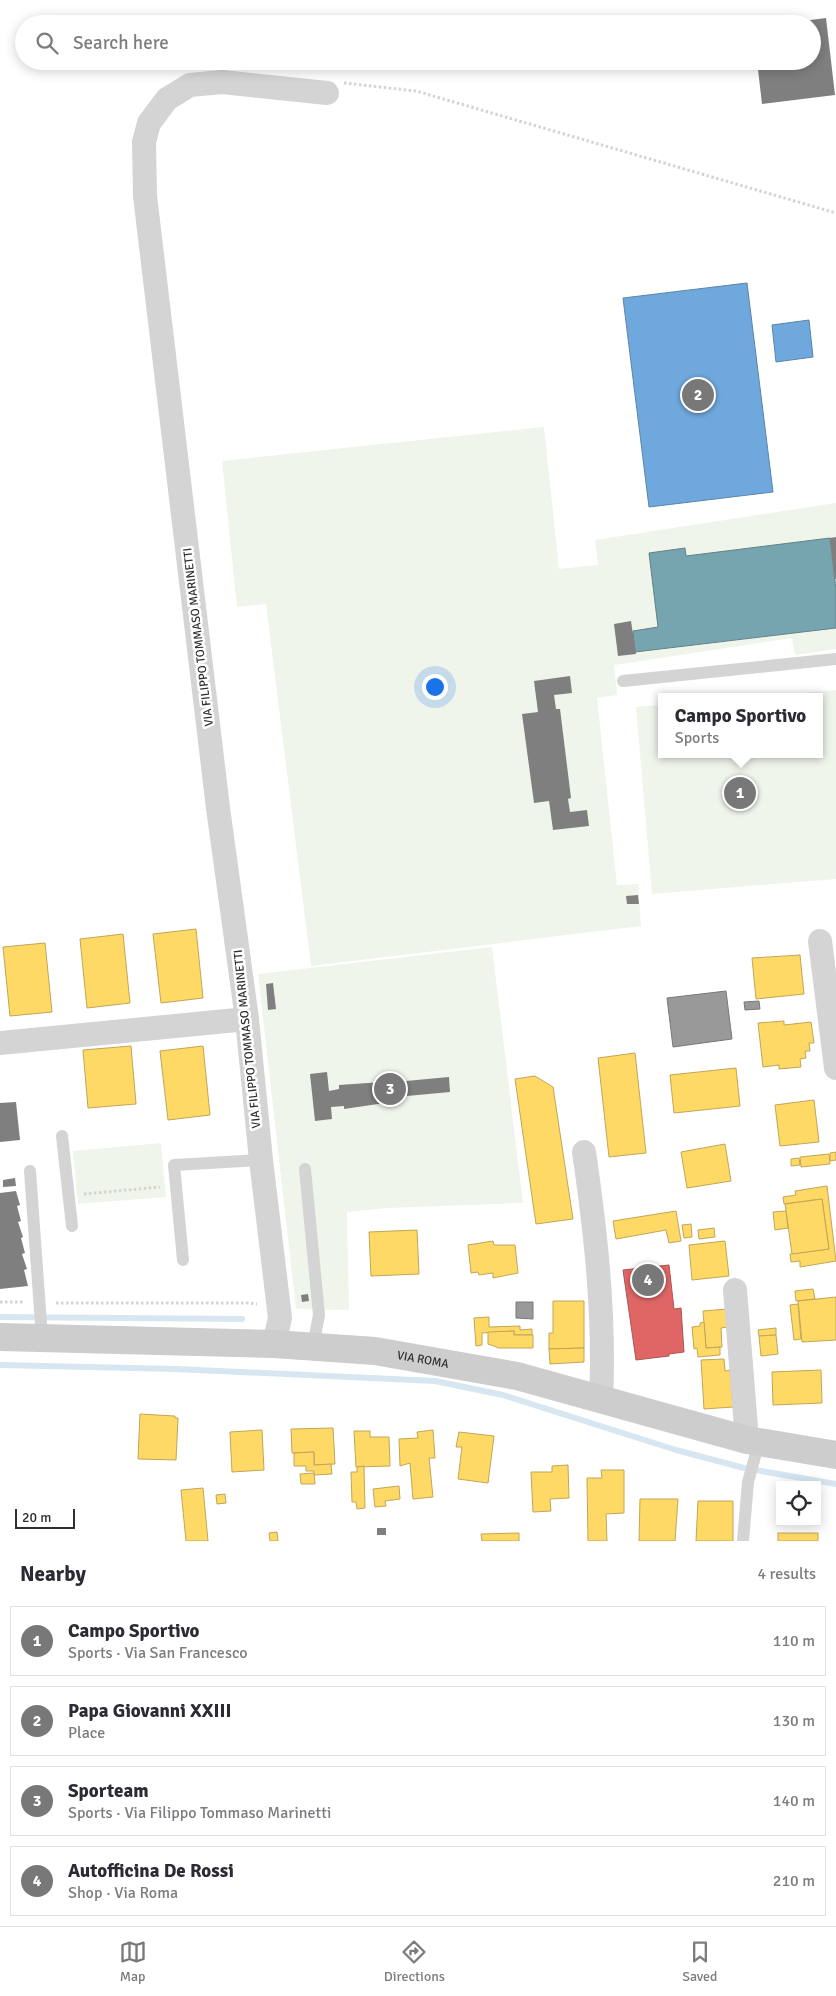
<!DOCTYPE html>
<meta charset="utf-8">
<style>
body{margin:0;font-family:Signika,sans-serif;background:#f2f2f3;color:#2b2b33}
.controls{position:absolute;right:15px;bottom:15px;display:grid;overflow:hidden;border-radius:0px;box-shadow:0 2px 12px #0003}
.controls button{width:45px;height:45px;display:grid;place-items:center;padding:0;border:0;border-bottom:1px solid #e1e1e2;background:#fff;color:#2b2b33;font:25px sans-serif}
.scale{position:absolute;left:15px;bottom:12px;width:60px;box-sizing:border-box;padding-left:5px;border:2px solid #2f2f2f;border-top:0;font-size:14px;line-height:18px;white-space:nowrap;color:#2f2f2f;-webkit-text-stroke:4px #fff;paint-order:stroke}
.you{position:absolute;left:434px;top:686px;width:18px;height:18px;margin:-12px;border:4px solid #fff;border-radius:50%;background:#1a73e8;box-shadow:0 0 0 8px #1a73e833}
.badge{display:grid;place-items:center;width:32px;height:32px;border-radius:50%;background:#787878;color:#fff;font-size:16px;font-weight:700}
.pin{position:absolute;translate:-50% -50%;border:2px solid #fff;box-shadow:0 1px 5px #0006}
.popup{position:absolute;left:658px;top:693px;width:165px;height:65px;box-sizing:border-box;display:grid;place-content:center;border-radius:0px;background:#fff;filter:drop-shadow(0 1px 4px #0005);font-size:16px;white-space:nowrap;color:#7c7c81}
.popup b{font-size:19px;color:#2b2b33}
.popup::after{content:'';position:absolute;left:50%;top:100%;margin-left:-10px;border:10px solid transparent;border-top-color:#fff}
.list{margin:0;padding:0;list-style:none}
h2{display:flex;justify-content:space-between;align-items:center;height:65px;margin:0;padding:0 20px;font-size:21px}
h2 small{font-size:16px;font-weight:400;color:#7c7c81}
.list li{display:grid;grid-template-columns:32px 1fr auto;gap:15px;align-items:center;box-sizing:border-box;height:70px;margin:0 10px 10px;padding:0 10px;border:1px solid #e1e1e2;border-radius:0px}
.list b{display:block;font-size:19px;white-space:nowrap}
.list p{margin:0;font-size:16px;white-space:nowrap;color:#7c7c81}
.list em{font-size:16px;font-style:normal;color:#7c7c81}
.icon{flex:none;width:28px;height:28px;fill:none;stroke:currentColor;stroke-width:2;stroke-linecap:round;stroke-linejoin:round}
.map{position:relative;flex:none;width:836px;height:1541px;overflow:hidden}
.search{position:absolute;background:#fff;box-shadow:0 2px 12px #0003;left:15px;right:15px;top:15px;height:55px;display:flex;align-items:center;gap:12px;box-sizing:border-box;padding:0 18px;border-radius:28px;color:#7c7c81;font-size:19px}
.sheet{height:385px;background:#fff}
nav{display:flex;justify-content:space-around;align-items:center;box-sizing:border-box;height:70px;border-top:1px solid #e1e1e2;background:#fff;font-size:14px;color:#7c7c81}
nav a{display:grid;justify-items:center;gap:2px}
nav .on{color:#787878}
.map>svg:first-child{display:block}
.green{fill:#f0f5ec}
.homes{fill:#ffd966;stroke:#c1a656}
.shops{fill:#e06666;stroke:#ab5656}
.schools{fill:#6fa8dc;stroke:#5c84a8}
.public{fill:#76a5af;stroke:#618289}
.industry{fill:#999;stroke:#797979}
.lines{fill:none;stroke-linecap:round;stroke-linejoin:round}
.stream{stroke:#d8e6f2;stroke-width:6}
.building{fill:#7f7f7f}
.path{stroke:#d4d4d4;stroke-width:3;stroke-dasharray:2.5 2.5;stroke-linecap:butt}
.lane{stroke:#d4d4d4;stroke-width:12}
.street{stroke:#d4d4d4;stroke-width:24}
.secondary{stroke:#cdcdcd;stroke-width:28}
.labels{text-anchor:middle;stroke-width:5;stroke-linejoin:round;paint-order:stroke}
.street-label{font-size:12px;fill:#2f2f2f;stroke:#fff}
</style>
<div class="map">
<svg width="836" height="1541" viewBox="0 0 836 1541">
<rect width="100%" height="100%" fill="#fff"/>
<g class="green">
<path d="M544 427 559 569 598 565 595 540 836 503V649L795 655 792 638 614 665 617 695 597 698 617 885 638 884 641 926 311 966 266 604 237 607 222 461Z"/>
<path d="M836 690V879L652 894 636 707 661 705V754H819V697H759Z"/>
<path d="M492 947 523 1203 387 1208 347 1212 349 1310 296 1309 258 974Z"/>
<path d="M161 1143 166 1197 78 1204 73 1151Z"/>
</g>
<g class="homes">
<path d="M196 929 203 998 161 1003 153 934Z"/>
<path d="M123 934 130 1003 87 1008 80 939Z"/>
<path d="M45 943 52 1012 10 1016 3 947Z"/>
<path d="M800 955 804 994 756 999 752 958Z"/>
<path d="M784 1021V1025L811 1022 814 1043H809L810 1051H805L806 1058 800 1059 801 1067 779 1069V1065L763 1067 758 1023Z"/>
<path d="M131 1046 136 1104 88 1108 83 1050Z"/>
<path d="M203 1046 210 1115 168 1120 160 1051Z"/>
<path d="M635 1053 646 1153 609 1157 598 1058Z"/>
<path d="M736 1068 740 1106 674 1113 670 1075Z"/>
<path d="M535 1076 553 1087 573 1219 536 1224 515 1079Z"/>
<path d="M814 1100 819 1142 780 1146 775 1105Z"/>
<path d="M725 1144 731 1181 687 1188 681 1152Z"/>
<path d="M836 1152V1160L830 1161V1153Z"/>
<path d="M829 1154 830 1164 801 1167 800 1157Z"/>
<path d="M799 1158 800 1165 791 1166V1159Z"/>
<path d="M827 1186 836 1261 800 1267V1261L791 1262 790 1254 829 1249 822 1199 784 1204 783 1197 796 1195 795 1191Z"/>
<path d="M822 1199 829 1249 792 1254 785 1204Z"/>
<path d="M676 1211 681 1241 669 1243 666 1230 616 1239 613 1221Z"/>
<path d="M786 1211 788 1228 775 1230 773 1212Z"/>
<path d="M691 1224 692 1237 684 1238 682 1225Z"/>
<path d="M714 1228 715 1237 699 1239 698 1230Z"/>
<path d="M417 1230 419 1274 371 1276 369 1232Z"/>
<path d="M493 1241 494 1245H515L518 1273 493 1278V1273L479 1275 478 1272 471 1273 468 1245Z"/>
<path d="M725 1241 729 1276 692 1280 689 1245Z"/>
<path d="M813 1289 815 1299 796 1301 795 1291Z"/>
<path d="M836 1297V1340L802 1342 798 1301Z"/>
<path d="M553 1301H584V1348L549 1349V1333H553Z"/>
<path d="M798 1304 801 1339 794 1340 790 1305Z"/>
<path d="M727 1309 728 1327 721 1328 722 1347 706 1348 703 1311Z"/>
<path d="M489 1317V1327L520 1326V1330L532 1329V1335H514V1331L482 1333V1345L476 1346 474 1318Z"/>
<path d="M704 1322 706 1348 720 1347V1355L698 1357 697 1348 694 1349 692 1327 700 1326V1323Z"/>
<path d="M776 1328V1335L759 1336 758 1330Z"/>
<path d="M514 1331V1335H533V1348H499L488 1344V1332Z"/>
<path d="M776 1335 778 1354 761 1356 759 1336Z"/>
<path d="M584 1348V1362L550 1364 549 1349Z"/>
<path d="M724 1359 725 1371 730 1370 733 1407 704 1409 701 1360Z"/>
<path d="M821 1370 822 1403 773 1405 772 1372Z"/>
<path d="M140 1414 175 1416V1418H178L176 1460 138 1459Z"/>
<path d="M333 1428 335 1464 314 1465V1452L292 1453 291 1429Z"/>
<path d="M262 1430 264 1470 232 1472 230 1432Z"/>
<path d="M433 1430 435 1458H429L433 1497 413 1499 410 1463 400 1466 399 1439 418 1438 417 1432Z"/>
<path d="M354 1431H370V1437H389L390 1466 356 1467Z"/>
<path d="M459 1432 494 1436 488 1483 458 1479 462 1447H456Z"/>
<path d="M314 1452V1465L331 1464 332 1474 314 1475V1471H306V1466H294V1453Z"/>
<path d="M568 1465 569 1498 550 1499 551 1511 533 1512 531 1472H552V1466Z"/>
<path d="M364 1466 365 1508 357 1509 356 1502H352L351 1472H357V1467Z"/>
<path d="M601 1470H624V1513L606 1514 607 1541H588L587 1478H602Z"/>
<path d="M314 1473 315 1484H301L300 1474Z"/>
<path d="M399 1486 400 1499 385 1501 386 1506 375 1507 373 1489Z"/>
<path d="M203 1488 208 1541H186L181 1490Z"/>
<path d="M225 1494 226 1503 217 1504 216 1495Z"/>
<path d="M640 1499H678L675 1541H639Z"/>
<path d="M698 1501H733V1541H696Z"/>
<path d="M277 1532 278 1541H270L269 1533Z"/>
<path d="M519 1533V1541H482L481 1534Z"/>
<rect x="778" y="1533" width="40" height="8"/>
</g>
<path class="shops" d="M669 1265 674 1309 681 1308 684 1352 669 1354V1356L636 1360 623 1270Z"/>
<g class="schools">
<path d="M747 283 773 492 649 507 623 298Z"/>
<path d="M809 320 813 357 776 362 772 325Z"/>
</g>
<path class="public" d="M830 538 836 589V628L635 652 633 631 658 627 649 553 685 548 686 556Z"/>
<g class="industry">
<path d="M726 991 732 1039 673 1047 667 998Z"/>
<path d="M759 1001 760 1009 745 1010 744 1002Z"/>
<path d="M516 1302H533V1319L516 1318Z"/>
</g>
<g class="lines">
<g class="stream">
<path d="M0 1317 242 1319"/>
<path d="M0 1365 176 1369 435 1381 503 1395 676 1450 744 1468 836 1484"/>
</g>
</g>
<g class="building">
<path d="M826 18 835 95 762 104 757 61H812V24L788 23Z"/>
<path d="M836 537V579H835L830 538Z"/>
<path d="M631 621 636 654 618 656 614 624Z"/>
<path d="M570 676 572 693 554 695 556 709H560L571 798 568 799 570 812 587 810 589 826 553 830 549 801 534 803 522 714 538 712 534 681Z"/>
<path d="M638 895 639 904H627L626 896Z"/>
<path d="M273 983 276 1009 268 1010 266 984Z"/>
<path d="M327 1072 329 1091 339 1089V1085L382 1082 385 1103 344 1109V1106L331 1107 332 1119 315 1121 310 1074Z"/>
<path d="M449 1077 450 1092 407 1096 406 1081Z"/>
<path d="M16 1102 20 1140 0 1142V1103Z"/>
<path d="M15 1178 16 1186 3 1187V1180Z"/>
<path d="M16 1191 20 1205 17 1206 21 1221 18 1222 23 1237 21 1238 25 1253 22 1254 27 1269 24 1270 28 1286 0 1289V1193Z"/>
<path d="M308 1294 309 1301 302 1302 301 1295Z"/>
<rect x="377" y="1528" width="9" height="7"/>
</g>
<g class="lines">
<g class="path">
<path d="M344 83 416 91 836 213"/>
<path d="M84 1194 160 1187"/>
<path d="M0 1302H24"/>
<path d="M56 1303H249L257 1304"/>
</g>
<g class="lane">
<path d="M623 681 836 659"/>
<path d="M62 1136 72 1226"/>
<path d="M305 1169 319 1315 313 1346"/>
<path d="M30 1171 42 1338"/>
<path d="M183 1260 174 1165 261 1160"/>
<path d="M743 1541 748 1482 759 1442"/>
</g>
<g class="street">
<path d="M820 941 836 1068"/>
<path d="M0 1043 247 1019"/>
<path d="M584 1152C596 1234 605 1317 601 1400"/>
<path d="M735 1290 747 1440"/>
<path d="M274 1344 280 1318 261 1160 247 1019 218 808 145 196 144 142 149 123 167 99 190 85 222 82 327 93"/>
</g>
<path class="secondary" id="s1" d="M0 1337 274 1344 375 1351 517 1376 747 1440 836 1455"/>
</g>
<g class="labels">
<g class="street-label">
<text transform="translate(198 637) rotate(-97)" y="4">VIA FILIPPO TOMMASO MARINETTI</text>
<text transform="translate(247 1039) rotate(-96)" y="4">VIA FILIPPO TOMMASO MARINETTI</text>
<text dy="4" stroke="none"><textPath href="#s1" startOffset="424">VIA ROMA</textPath></text>
</g>
</g>
</svg>
<div class="controls">
<button><svg class="icon" aria-label="locate" viewBox="0 0 24 24"><circle cx="12" cy="12" r="6"/><path d="M12 2v4M12 18v4M2 12h4M18 12h4"/></svg></button>
</div>
<div class="scale">20 m</div>
<div class="you"></div>
<div class="pin badge" style="left:740px;top:793px">1</div>
<div class="popup"><b>Campo Sportivo</b>Sports</div>
<div class="pin badge" style="left:698px;top:395px">2</div>
<div class="pin badge" style="left:390px;top:1089px">3</div>
<div class="pin badge" style="left:648px;top:1280px">4</div>
<div class="search"><svg class="icon" aria-label="search" viewBox="0 0 24 24"><circle cx="10" cy="10" r="6"/><path d="M15 15l6 6"/></svg>Search here</div>
</div>
<section class="sheet">
<h2>Nearby<small>4 results</small></h2>
<ul class="list">
<li><span class="badge">1</span><div><b>Campo Sportivo</b><p>Sports · Via San Francesco</p></div><em>110 m</em></li>
<li><span class="badge">2</span><div><b>Papa Giovanni XXIII</b><p>Place</p></div><em>130 m</em></li>
<li><span class="badge">3</span><div><b>Sporteam</b><p>Sports · Via Filippo Tommaso Marinetti</p></div><em>140 m</em></li>
<li><span class="badge">4</span><div><b>Autofficina De Rossi</b><p>Shop · Via Roma</p></div><em>210 m</em></li>
</ul>
</section>
<nav>
<a class="on"><svg class="icon" aria-label="map" viewBox="0 0 24 24"><path d="M3 6l6-2 6 2 6-2v14l-6 2-6-2-6 2zM9 4v14M15 6v14"/></svg>Map</a>
<a><svg class="icon" aria-label="directions" viewBox="0 0 24 24"><path d="M12 3l9 9-9 9-9-9zM9 14v-3h6M13 9l2 2-2 2"/></svg>Directions</a>
<a><svg class="icon" aria-label="saved" viewBox="0 0 24 24"><path d="M7 4h10v16l-5-4-5 4z"/></svg>Saved</a>
</nav>
